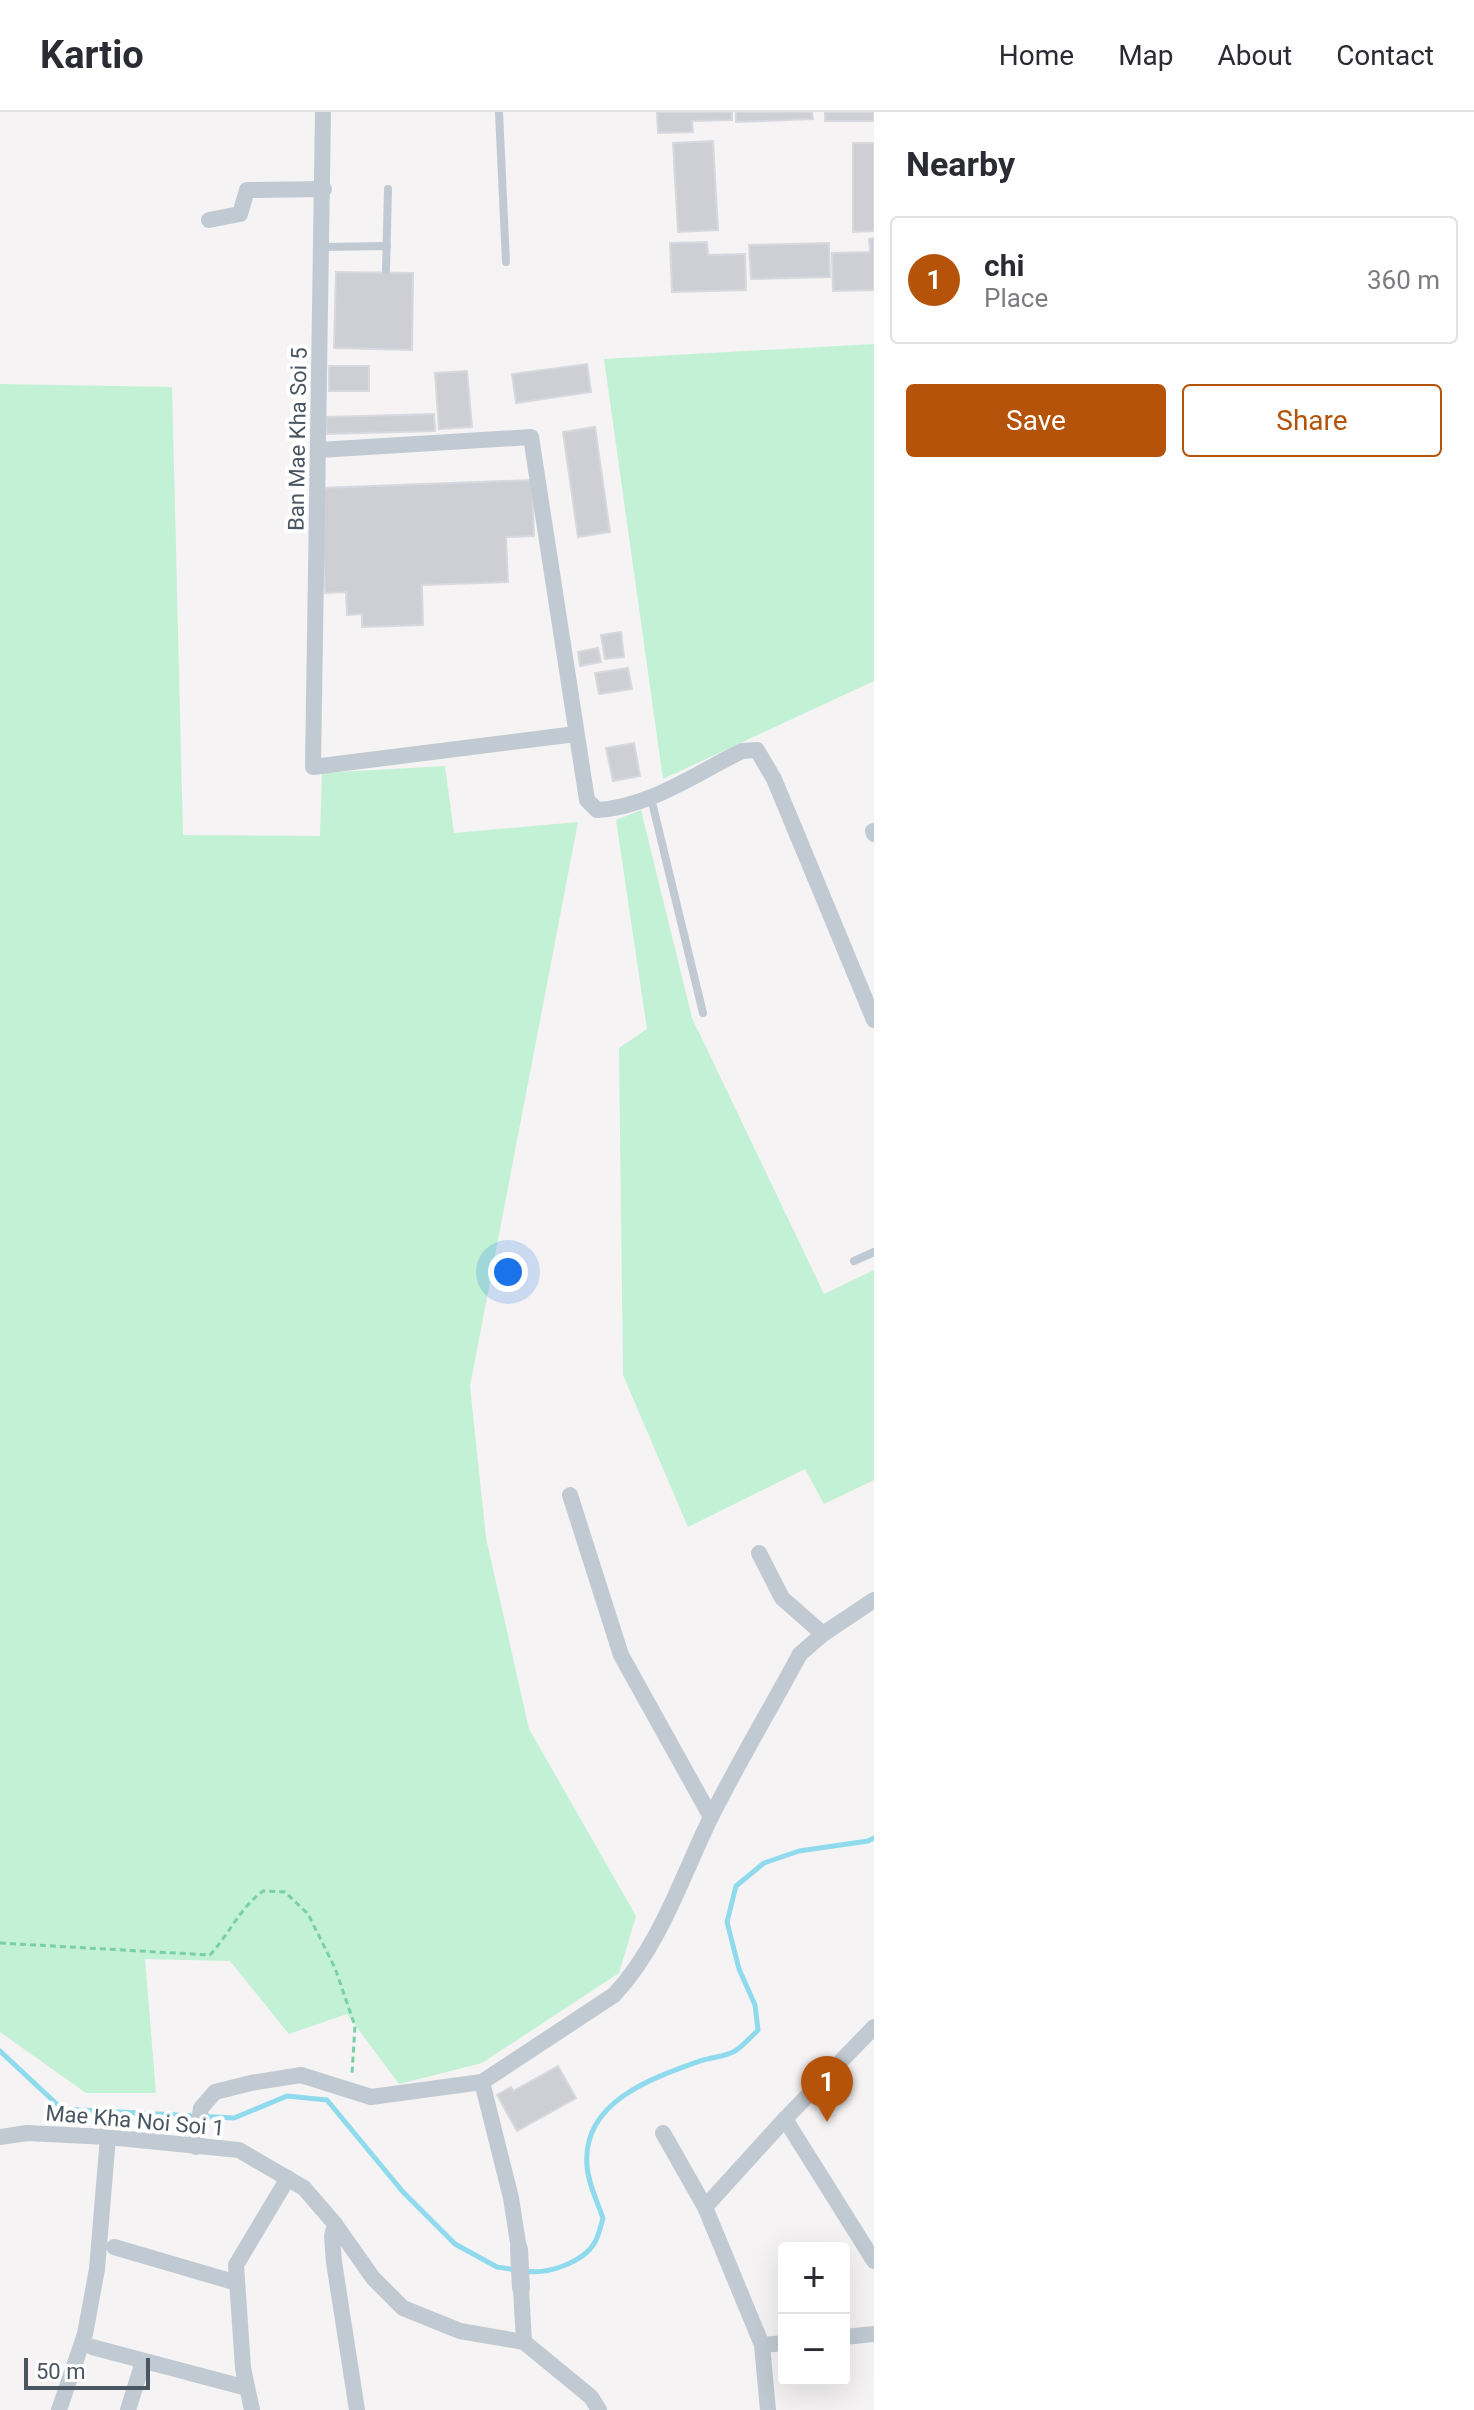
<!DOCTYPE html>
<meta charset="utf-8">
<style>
body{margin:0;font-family:Roboto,sans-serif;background:#f2f2f3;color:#2b2b33}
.controls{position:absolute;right:24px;bottom:24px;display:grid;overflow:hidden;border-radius:8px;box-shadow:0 8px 32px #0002}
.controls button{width:72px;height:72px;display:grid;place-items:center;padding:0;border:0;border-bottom:2px solid #e1e1e2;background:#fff;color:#2b2b33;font:40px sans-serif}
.scale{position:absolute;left:24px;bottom:20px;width:126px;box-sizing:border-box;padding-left:8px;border:4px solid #4a5661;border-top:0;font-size:22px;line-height:28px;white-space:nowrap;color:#4a5661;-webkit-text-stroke:6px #fff;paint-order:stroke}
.you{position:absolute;left:508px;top:1160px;width:28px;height:28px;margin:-20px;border:6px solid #fff;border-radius:50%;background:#1a73e8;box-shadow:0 0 0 12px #1a73e833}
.badge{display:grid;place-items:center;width:52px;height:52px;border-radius:50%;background:#b45309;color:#fff;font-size:26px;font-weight:700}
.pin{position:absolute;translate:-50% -66px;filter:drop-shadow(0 2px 4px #0008)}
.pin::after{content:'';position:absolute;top:42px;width:28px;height:24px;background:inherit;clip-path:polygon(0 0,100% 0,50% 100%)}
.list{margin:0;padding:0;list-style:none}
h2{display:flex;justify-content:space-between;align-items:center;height:104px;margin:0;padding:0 32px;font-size:34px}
h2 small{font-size:26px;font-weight:400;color:#7c7c81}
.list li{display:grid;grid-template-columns:52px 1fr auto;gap:24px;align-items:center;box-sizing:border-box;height:128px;margin:0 16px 16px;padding:0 16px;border:2px solid #e1e1e2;border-radius:8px}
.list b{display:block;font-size:30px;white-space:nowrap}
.list p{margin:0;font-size:26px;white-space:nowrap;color:#7c7c81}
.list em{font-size:26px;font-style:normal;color:#7c7c81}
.actions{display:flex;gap:16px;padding:24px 32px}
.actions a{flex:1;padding:18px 0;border:2px solid #b45309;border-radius:8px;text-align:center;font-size:28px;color:#b45309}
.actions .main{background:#b45309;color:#fff}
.map{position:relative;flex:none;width:874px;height:2298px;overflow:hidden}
header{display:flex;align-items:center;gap:48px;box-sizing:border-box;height:112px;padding:0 40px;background:#fff;border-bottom:2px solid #e1e1e2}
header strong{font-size:38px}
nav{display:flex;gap:44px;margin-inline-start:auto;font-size:28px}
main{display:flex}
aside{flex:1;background:#fff}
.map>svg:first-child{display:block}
.green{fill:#c3f1d5}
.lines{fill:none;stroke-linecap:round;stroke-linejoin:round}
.stream{stroke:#90daee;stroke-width:5}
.building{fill:#cdcfd5;stroke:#d7d9de;stroke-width:2}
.path{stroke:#7ad0a6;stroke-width:3;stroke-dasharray:6 4;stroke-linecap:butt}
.service{stroke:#c1cad2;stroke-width:8}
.minor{stroke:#c1cad2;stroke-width:16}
.tertiary{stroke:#c1cad2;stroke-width:18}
.labels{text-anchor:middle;stroke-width:8;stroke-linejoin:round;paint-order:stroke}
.street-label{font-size:22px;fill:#4a5661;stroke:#fff}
</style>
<header>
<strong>Kartio</strong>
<nav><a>Home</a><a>Map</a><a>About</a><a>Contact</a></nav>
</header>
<main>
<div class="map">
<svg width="874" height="2298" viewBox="0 0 874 2298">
<rect width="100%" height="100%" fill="#f5f3f3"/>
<g class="green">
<path d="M874 232V569L663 667 604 247Z"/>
<path d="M0 272 172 275 183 723 320 724 322 661 445 654 454 721 578 710 470 1274 486 1426 529 1617 636 1804 619 1861 482 1951 399 1972 347 1902 289 1922 230 1849 145 1847 156 1981H86L0 1920Z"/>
<path d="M641 698 692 906 824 1182 874 1158V1368L824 1392 805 1357 688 1415 623 1263 619 936 647 917 616 708Z"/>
</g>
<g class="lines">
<g class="stream">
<path d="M0 1939 62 1997 234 2006 287 1984 327 1988 403 2080 455 2132 497 2155 516 2158"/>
<path d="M526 2159C547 2163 584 2150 595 2130 599 2123 601 2113 603 2106 597 2089 588 2071 587 2053 582 1990 652 1966 700 1949 711 1945 725 1945 735 1939 743 1934 751 1925 758 1918L755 1893 739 1857 727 1810 736 1774 764 1751 799 1739 868 1729 874 1726"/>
</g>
</g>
<g class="building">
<path d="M657 0H732V8L692 9 693 20 658 21Z"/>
<path d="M736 0H812L813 7 736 10Z"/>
<rect x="825" y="0" width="49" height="9"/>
<path d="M713 29 718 118 678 120 673 31Z"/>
<path d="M853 31H874V119L853 120Z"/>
<path d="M874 126V178L833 179 832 141 870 140 869 127Z"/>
<path d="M707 130 708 143 745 142 746 178 672 180 670 131Z"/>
<path d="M829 131 830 165 751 167 749 133Z"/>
<path d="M336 160 413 161 412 238 334 236Z"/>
<path d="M587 252 591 280 516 291 512 262Z"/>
<rect x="329" y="254" width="40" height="25"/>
<path d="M467 259 472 315 439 317 435 261Z"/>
<path d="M434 302 435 319 327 322 326 305Z"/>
<path d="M595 315 610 420 578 425 563 320Z"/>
<path d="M532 368 534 424 506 425 508 470 422 473 423 513 362 515V502L347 503 346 480 325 481 320 376Z"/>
<path d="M621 520 624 545 605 547 601 523Z"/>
<path d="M598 536 601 550 580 554 578 540Z"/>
<path d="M628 556 632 577 599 582 595 561Z"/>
<path d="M634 631 640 664 613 669 606 636Z"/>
<path d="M558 1954 576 1986 517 2019 497 1983 511 1975 513 1979Z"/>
</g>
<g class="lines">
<path class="path" d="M0 1831 210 1843C230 1821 239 1797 263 1779L285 1780 308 1802 335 1856 355 1914 352 1962"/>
<g class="service">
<path d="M499 0 506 150"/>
<path d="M323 135 387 134"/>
<path d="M386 158 388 77"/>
<path d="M651 686 703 901"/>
<path d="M854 1149 874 1140"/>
</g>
<g class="minor">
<path d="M323 0 313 655 576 622"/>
<path d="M209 108 240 102 247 78 324 77"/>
<path d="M319 338 531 325 587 688 597 698C648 696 697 661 742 639L757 638 774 667 874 908"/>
<path d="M873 719 874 722"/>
<path d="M570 1383 621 1543 711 1705"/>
<path d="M759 1441 782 1486 823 1522"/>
<path d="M482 1970 511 2086 519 2137"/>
<path d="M785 2007 874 2149"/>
<path d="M663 2021 705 2095 762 2233 768 2298"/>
<path d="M0 2025 27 2021 108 2025 239 2038 304 2076 335 2112 373 2166 403 2196 460 2219 524 2230 591 2285 599 2298"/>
<path d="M196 2035 201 1996 215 1980 251 1971 301 1963 371 1985 482 1970 614 1883C660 1834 682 1764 711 1705 739 1649 771 1596 800 1542L823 1522 874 1488"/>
<path d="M705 2095 785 2007 874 1915"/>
<path d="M335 2112 332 2124 334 2150 357 2298"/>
<path d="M114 2135 237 2171"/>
<path d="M521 2176 524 2230"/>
<path d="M844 2225 874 2222"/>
<path d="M762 2233 784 2231"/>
<path d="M92 2235 247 2276"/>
<path d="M59 2298 85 2222 97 2157 108 2025"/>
<path d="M128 2298 143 2250"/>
<path d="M252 2298 243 2256 236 2153 288 2066"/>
</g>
<path class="tertiary" d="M519 2137 521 2176"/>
</g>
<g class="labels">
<g class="street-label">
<text transform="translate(297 327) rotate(-89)" y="8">Ban Mae Kha Soi 5</text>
<text transform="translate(135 2008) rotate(5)" y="8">Mae Kha Noi Soi 1</text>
</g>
</g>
</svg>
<div class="controls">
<button>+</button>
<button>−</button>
</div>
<div class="scale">50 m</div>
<div class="you"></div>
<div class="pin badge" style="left:827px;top:2010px">1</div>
</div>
<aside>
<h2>Nearby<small></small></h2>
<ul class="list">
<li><span class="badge">1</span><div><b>chi</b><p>Place</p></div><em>360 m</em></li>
</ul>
<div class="actions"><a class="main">Save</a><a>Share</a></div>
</aside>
</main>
